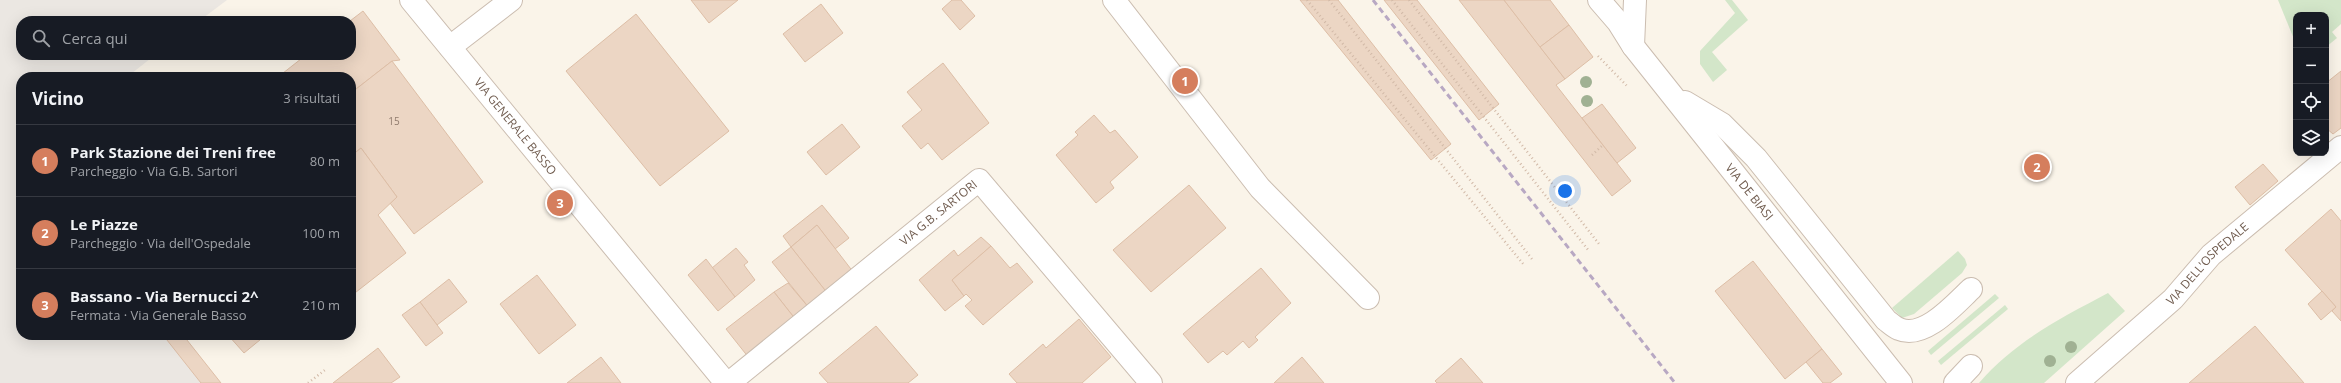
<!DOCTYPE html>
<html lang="it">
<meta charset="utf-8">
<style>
body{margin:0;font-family:"Open Sans",sans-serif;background:#242831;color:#f1f3f6}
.controls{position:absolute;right:12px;top:12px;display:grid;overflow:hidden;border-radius:8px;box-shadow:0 4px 16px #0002}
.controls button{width:36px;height:36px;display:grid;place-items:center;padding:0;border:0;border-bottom:1px solid #363941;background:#171b24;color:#f1f3f6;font:20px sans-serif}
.you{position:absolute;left:1565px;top:191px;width:14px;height:14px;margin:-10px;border:3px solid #fff;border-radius:50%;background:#1a73e8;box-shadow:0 0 0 6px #1a73e833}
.badge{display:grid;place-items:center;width:26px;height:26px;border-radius:50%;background:#d57e5d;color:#fff;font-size:13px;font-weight:700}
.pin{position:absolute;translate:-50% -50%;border:2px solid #fff;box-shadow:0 1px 4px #0006}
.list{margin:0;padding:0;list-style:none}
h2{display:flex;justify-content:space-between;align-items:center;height:52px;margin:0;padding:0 16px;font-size:17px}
h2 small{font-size:13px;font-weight:400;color:#9ea1a6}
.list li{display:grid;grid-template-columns:26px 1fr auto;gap:12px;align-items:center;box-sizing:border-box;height:72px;padding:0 16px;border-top:1px solid #363941}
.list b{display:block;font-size:15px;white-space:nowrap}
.list p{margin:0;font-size:13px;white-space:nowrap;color:#9ea1a6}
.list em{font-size:13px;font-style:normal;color:#9ea1a6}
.icon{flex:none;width:22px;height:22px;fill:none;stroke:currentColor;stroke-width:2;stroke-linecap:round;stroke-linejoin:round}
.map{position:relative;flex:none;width:2341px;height:383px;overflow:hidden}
.search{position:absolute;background:#171b24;box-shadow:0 4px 16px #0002;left:16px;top:16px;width:340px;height:44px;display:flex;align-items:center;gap:10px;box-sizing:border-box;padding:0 14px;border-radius:16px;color:#9ea1a6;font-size:15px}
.panel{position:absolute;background:#171b24;box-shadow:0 4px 16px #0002;left:16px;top:72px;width:340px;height:268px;border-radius:16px}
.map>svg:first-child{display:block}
.industrial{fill:#ebe7e2}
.green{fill:#d3e6c9}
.building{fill:#ecd6c4;stroke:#ddbea6}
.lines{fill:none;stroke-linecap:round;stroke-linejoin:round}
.minor-casing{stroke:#cbbdb0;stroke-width:24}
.path{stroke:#d1b9a7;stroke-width:2.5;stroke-dasharray:1 3;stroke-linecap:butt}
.minor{stroke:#fff;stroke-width:22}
.rail{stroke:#b8a8c3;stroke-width:3;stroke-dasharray:6 4;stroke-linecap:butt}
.tree{fill:#a0b193}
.labels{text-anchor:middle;stroke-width:3.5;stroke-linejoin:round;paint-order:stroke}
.number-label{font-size:10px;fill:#907b6d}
.street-label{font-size:12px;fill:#715d50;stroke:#fdf8ef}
</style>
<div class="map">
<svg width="2341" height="383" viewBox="0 0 2341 383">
<rect width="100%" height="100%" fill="#faf4e9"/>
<path class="industrial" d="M0 0H227L199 21H21V55H155L127 77H21V335H170L210 383H0Z"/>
<g class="green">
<path d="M1725 0H1732L1748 20 1712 52 1727 70 1713 82 1700 64V51L1735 13Z"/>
<path d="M2278 0H2341V24L2332 32 2337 38 2326 47V15H2296V44Z"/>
<path d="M1958 251 1965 259 1967 265 1962 273 1914 314 1902 318 1892 308Z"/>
<path d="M2108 293 2125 311 2044 383H1979C2015 341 2061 318 2108 293Z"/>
<path d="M1995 294 1999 298 1931 355 1928 351Z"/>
<path d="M2005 305 2008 309 1941 365 1938 361Z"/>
</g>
<g class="building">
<path d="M691 0H738L709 23Z"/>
<path d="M952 0H961L975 16 960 30 942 9Z"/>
<path d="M1300 0H1338L1451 144 1431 160Z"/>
<path d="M1384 0H1417L1499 104 1479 120Z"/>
<path d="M1459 0H1504L1565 79 1556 85 1631 181 1612 196Z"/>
<path d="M1504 0H1550L1569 25 1540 47Z"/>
<path d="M821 4 843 33 805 62 783 34Z"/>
<path d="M363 11 400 60 392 61 351 93V77H278L306 55H351L350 21Z"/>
<path d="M636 14 729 131 660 186 566 71Z"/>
<path d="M1569 25 1593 57 1565 79 1540 47Z"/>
<path d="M392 61 483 182 414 234 390 203 397 197 361 148 351 156V93Z"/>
<path d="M943 63 989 123 942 160 928 143 921 149 902 126 922 110 907 92Z"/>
<path d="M2341 71V128L2333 134 2326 128V83Z"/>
<path d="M1602 104 1636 148 1617 163 1582 118Z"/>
<path d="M1094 115 1110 133 1115 130 1138 157 1110 182 1114 188 1096 203 1056 155 1078 135 1075 132Z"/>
<path d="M842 124 860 147 826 175 807 152Z"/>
<path d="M361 148 397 197 378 215 406 253 351 296V156Z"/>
<path d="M2263 164 2278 181 2250 205 2235 187Z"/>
<path d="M1189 185 1226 228 1151 292 1113 250Z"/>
<path d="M822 205 849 238 835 249 817 225 791 247 783 236Z"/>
<path d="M2331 209 2341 221V321L2332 311 2336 307 2285 250Z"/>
<path d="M817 225 854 273 828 294 791 247Z"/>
<path d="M981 237 991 246 952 280 964 296 945 311 919 280 954 250 958 256Z"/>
<path d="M991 246 1010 268 1017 263 1033 282 983 325 965 306 972 300 966 294 964 296 952 280Z"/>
<path d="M791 247 828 294 810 309 772 262Z"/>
<path d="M736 248 748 262 744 265 755 280 735 297 712 268Z"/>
<path d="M706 259 735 297 718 311 688 275Z"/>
<path d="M1753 261 1822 349 1785 379 1715 291Z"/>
<path d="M1261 268 1291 303 1255 337 1258 340 1249 348 1243 341 1227 355 1223 351 1208 363 1183 334Z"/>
<path d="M537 275 576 325 539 354 500 304Z"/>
<path d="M449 279 467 302 437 325 420 302Z"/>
<path d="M788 283 810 309 796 320 774 292Z"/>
<path d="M2322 291 2336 307 2321 320 2308 304Z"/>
<path d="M774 292 796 320 749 358 726 329Z"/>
<path d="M420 302 443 333 426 346 402 315Z"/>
<path d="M1079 319 1111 357 1082 383H1017L1009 374 1043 344 1046 348Z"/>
<path d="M876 326 918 375 908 383H828L819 373Z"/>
<path d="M2255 326 2304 383H2189Z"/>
<path d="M163 335H183L221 383H201Z"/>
<path d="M228 335H266L244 353Z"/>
<path d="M378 348 400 377 391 383H333Z"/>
<path d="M1822 349 1842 374 1830 383H1823L1806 362Z"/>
<path d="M601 357 621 383H567Z"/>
<path d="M1302 357 1324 383H1274Z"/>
<path d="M1461 358 1483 383H1437L1435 381Z"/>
</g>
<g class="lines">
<g class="minor-casing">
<g id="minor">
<path id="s1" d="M411 0 726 383"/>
<path d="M1114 0 1260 188 1368 298"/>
<path id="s2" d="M1599 0 1618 22 1633 46 1901 383"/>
<path d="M1633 46 1635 0"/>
<path d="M450 47 511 0"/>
<path d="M1685 102 1722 124 1756 158 1886 320C1890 323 1894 327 1899 329 1924 340 1955 304 1971 289"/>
<path id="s3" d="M729 383 979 180 1151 383"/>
<path d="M1955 383 1971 366"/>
<path id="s4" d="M2077 383 2173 299 2211 255 2341 147"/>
</g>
</g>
<g class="path">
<path d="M1307 0 1524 265"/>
<path d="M1329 0 1532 259"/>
<path d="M1392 0 1589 251"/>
<path d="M1409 0 1599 244"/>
<path d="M1598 56 1627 86"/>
<path d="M1592 155 1603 145"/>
<path d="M308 383 325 370"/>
</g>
<use href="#minor" class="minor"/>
<path class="rail" d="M1373 0 1675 383"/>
</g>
<g class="tree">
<circle cx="1586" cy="82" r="6"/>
<circle cx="1587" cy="101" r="6"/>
<circle cx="2071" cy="347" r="6"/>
<circle cx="2050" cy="361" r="6"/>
</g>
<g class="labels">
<g class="number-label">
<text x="394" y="125">15</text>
</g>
<g class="street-label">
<text dy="4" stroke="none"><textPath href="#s1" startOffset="164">VIA GENERALE BASSO</textPath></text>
<text dy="4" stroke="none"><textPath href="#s2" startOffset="244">VIA DE BIASI</textPath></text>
<text dy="4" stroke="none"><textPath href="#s3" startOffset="270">VIA G.B. SARTORI</textPath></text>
<text dy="4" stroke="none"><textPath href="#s4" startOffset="177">VIA DELL'OSPEDALE</textPath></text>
</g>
</g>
</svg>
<div class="controls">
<button>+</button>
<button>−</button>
<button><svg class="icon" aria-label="locate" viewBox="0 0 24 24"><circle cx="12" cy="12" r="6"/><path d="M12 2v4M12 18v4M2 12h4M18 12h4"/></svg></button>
<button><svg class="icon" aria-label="layers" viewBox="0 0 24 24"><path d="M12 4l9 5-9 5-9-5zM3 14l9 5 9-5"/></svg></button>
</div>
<div class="you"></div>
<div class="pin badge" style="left:1185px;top:81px">1</div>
<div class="pin badge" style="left:2037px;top:167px">2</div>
<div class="pin badge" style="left:560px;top:203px">3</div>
<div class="search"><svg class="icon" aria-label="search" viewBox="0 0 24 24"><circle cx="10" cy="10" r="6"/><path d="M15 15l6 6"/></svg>Cerca qui</div>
<section class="panel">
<h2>Vicino<small>3 risultati</small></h2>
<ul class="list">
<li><span class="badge">1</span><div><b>Park Stazione dei Treni free</b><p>Parcheggio · Via G.B. Sartori</p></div><em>80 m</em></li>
<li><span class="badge">2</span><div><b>Le Piazze</b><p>Parcheggio · Via dell'Ospedale</p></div><em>100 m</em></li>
<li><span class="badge">3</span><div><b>Bassano - Via Bernucci 2^</b><p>Fermata · Via Generale Basso</p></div><em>210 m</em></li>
</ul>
</section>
</div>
